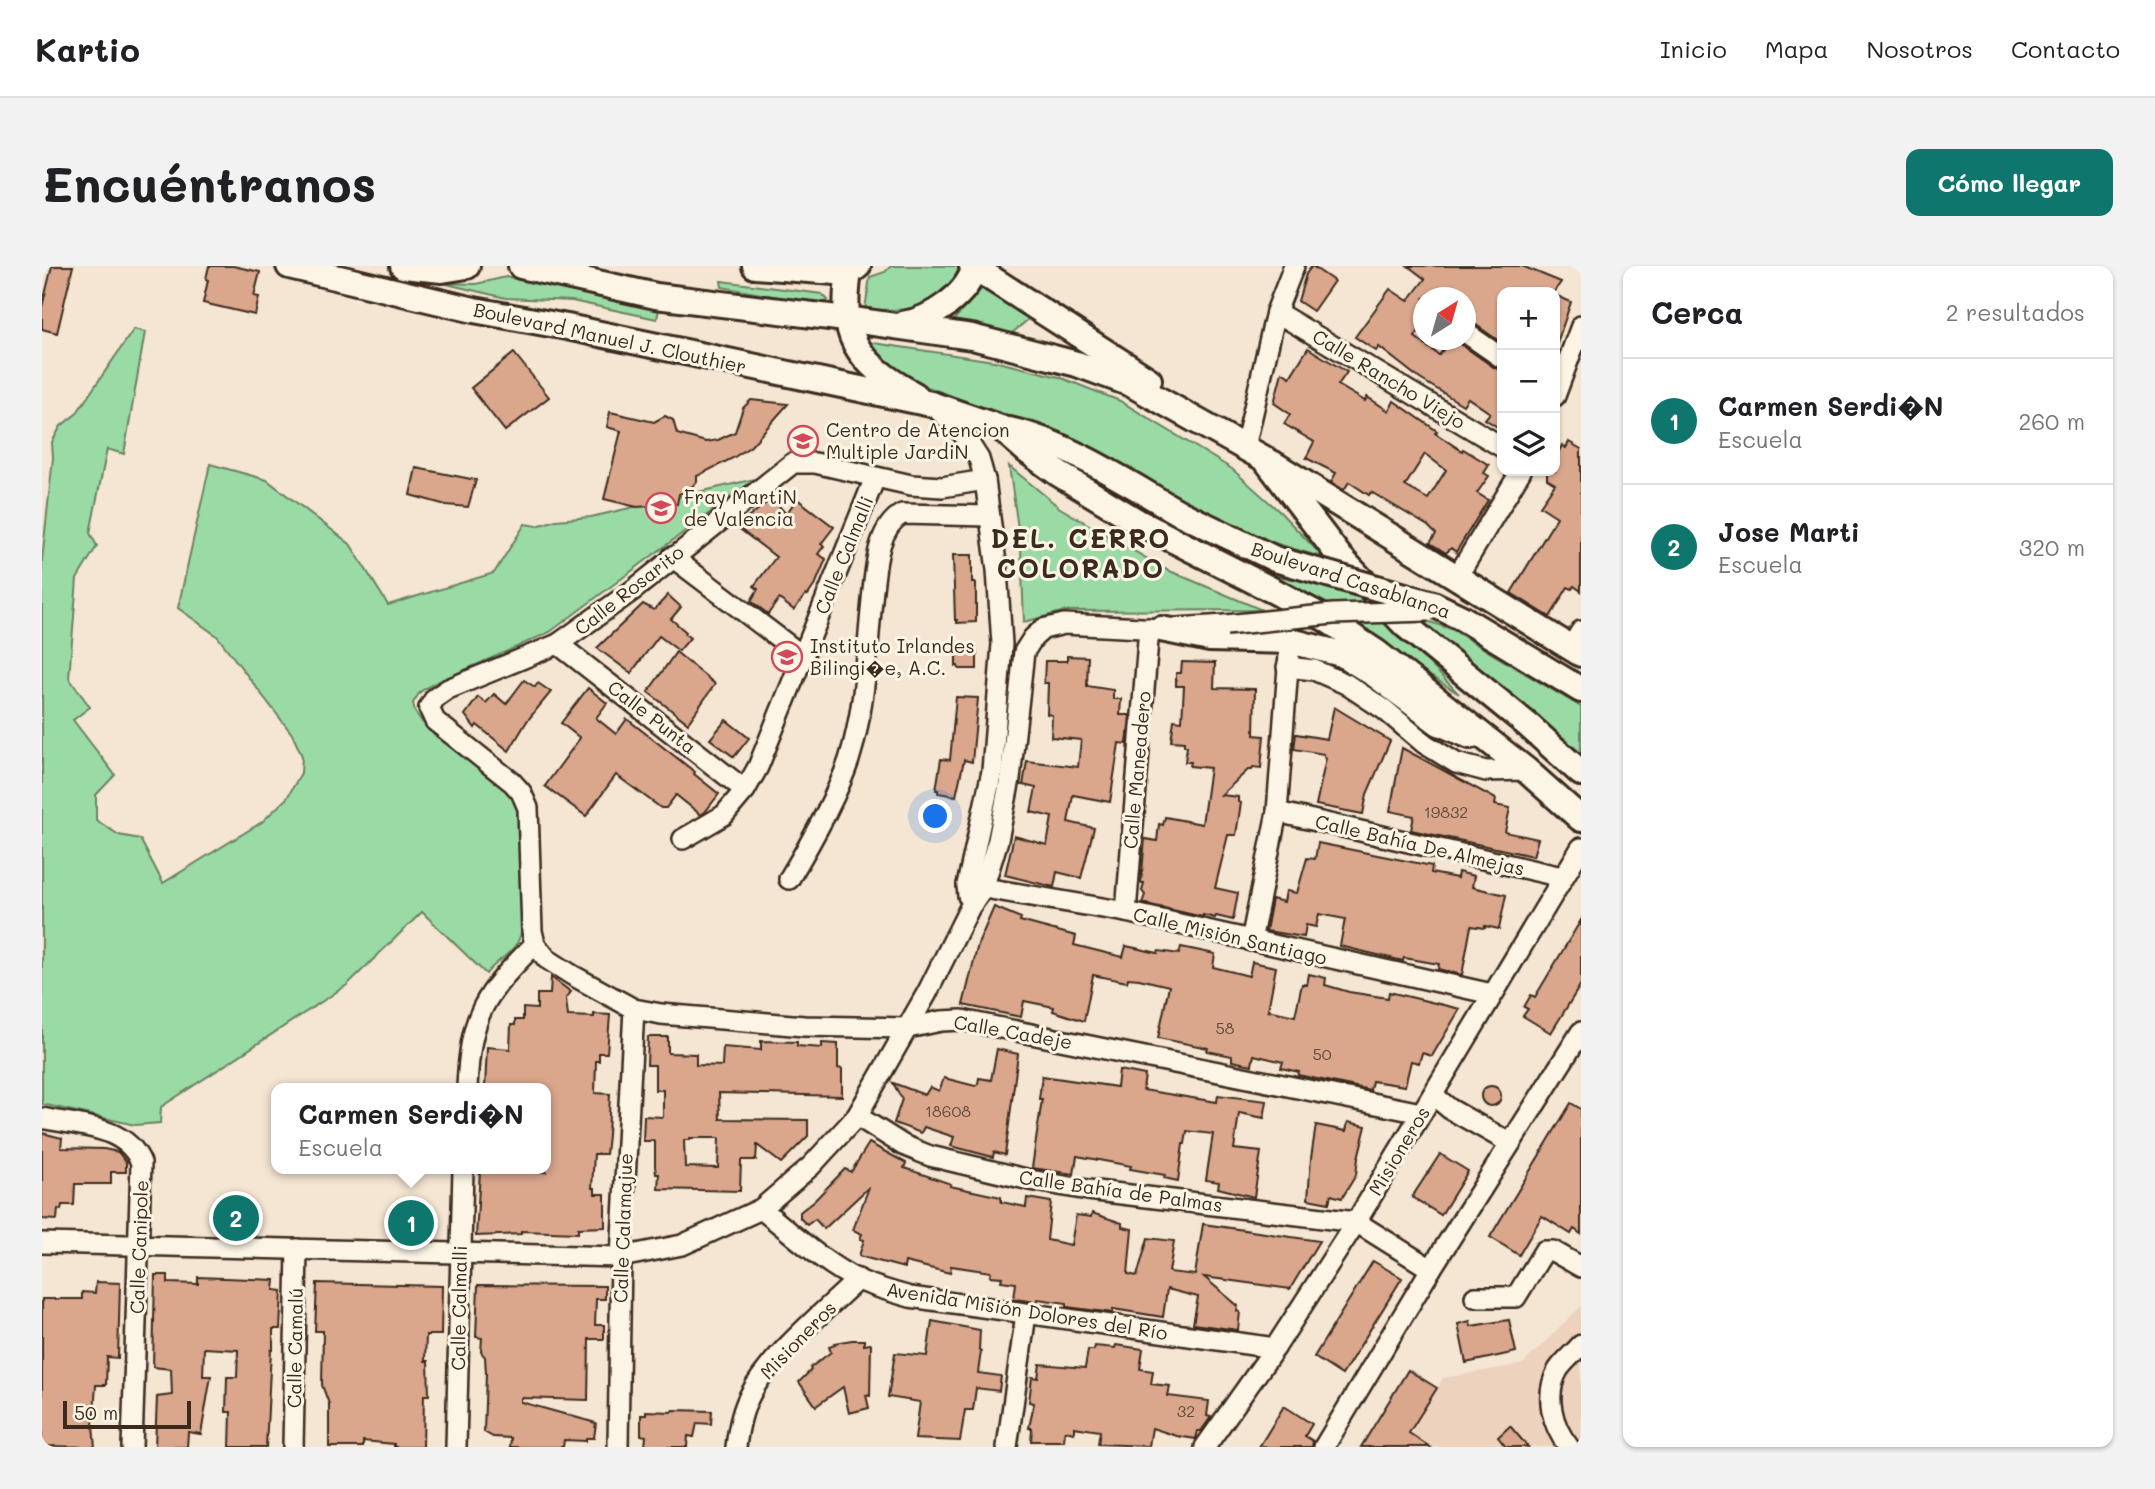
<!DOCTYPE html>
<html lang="es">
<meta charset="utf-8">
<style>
body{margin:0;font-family:Mali,sans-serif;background:#f2f2f2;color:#202124}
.controls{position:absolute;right:21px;top:21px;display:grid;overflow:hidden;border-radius:14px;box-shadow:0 2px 5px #0004}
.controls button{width:63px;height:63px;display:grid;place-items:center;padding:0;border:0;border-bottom:2px solid #e0e0e0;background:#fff;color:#202124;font:35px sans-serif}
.compass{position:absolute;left:1371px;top:21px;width:63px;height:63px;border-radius:50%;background:#fff;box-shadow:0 2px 5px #0004;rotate:37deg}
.scale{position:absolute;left:21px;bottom:18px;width:128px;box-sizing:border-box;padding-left:7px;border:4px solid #3b2a1e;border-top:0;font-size:19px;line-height:24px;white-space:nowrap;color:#3b2a1e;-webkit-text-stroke:5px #fcf5e5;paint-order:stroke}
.you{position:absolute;left:894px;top:551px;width:24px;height:24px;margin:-18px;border:5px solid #fff;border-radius:50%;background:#1a73e8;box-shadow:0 0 0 10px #1a73e833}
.badge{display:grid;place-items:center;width:46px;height:46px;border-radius:50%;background:#0f766e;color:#fff;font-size:23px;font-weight:700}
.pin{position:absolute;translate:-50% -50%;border:4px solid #fff;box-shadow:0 2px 7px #0006}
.popup{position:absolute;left:229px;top:817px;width:280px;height:91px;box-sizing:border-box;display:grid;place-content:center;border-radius:14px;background:#fff;filter:drop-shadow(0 2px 5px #0005);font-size:23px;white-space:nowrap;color:#757577}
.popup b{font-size:26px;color:#202124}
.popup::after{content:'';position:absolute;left:50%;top:100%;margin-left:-14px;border:14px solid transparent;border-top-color:#fff}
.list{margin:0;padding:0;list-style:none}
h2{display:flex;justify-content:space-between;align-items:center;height:91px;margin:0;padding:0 28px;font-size:30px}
h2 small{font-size:23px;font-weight:400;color:#757577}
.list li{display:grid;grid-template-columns:46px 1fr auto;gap:21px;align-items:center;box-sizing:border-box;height:126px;padding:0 28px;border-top:2px solid #e0e0e0}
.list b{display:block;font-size:26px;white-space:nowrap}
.list p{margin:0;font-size:23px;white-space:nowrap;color:#757577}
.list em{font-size:23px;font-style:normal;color:#757577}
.icon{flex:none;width:38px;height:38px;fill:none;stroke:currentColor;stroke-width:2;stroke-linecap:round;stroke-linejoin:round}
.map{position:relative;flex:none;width:1539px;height:1181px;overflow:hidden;border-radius:14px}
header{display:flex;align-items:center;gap:42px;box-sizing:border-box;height:98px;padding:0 35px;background:#fff;border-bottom:2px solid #e0e0e0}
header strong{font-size:33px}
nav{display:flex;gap:38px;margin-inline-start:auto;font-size:24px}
.intro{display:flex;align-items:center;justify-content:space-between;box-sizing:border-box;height:168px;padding:0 42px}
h1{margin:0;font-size:49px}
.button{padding:18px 32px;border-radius:14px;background:#0f766e;color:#fff;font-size:24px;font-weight:700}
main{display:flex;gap:42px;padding:0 42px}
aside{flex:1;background:#fff;border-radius:14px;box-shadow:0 2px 5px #0004}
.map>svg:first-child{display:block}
.built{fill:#edd2be}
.green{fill:#9adba5;stroke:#6a8262;stroke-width:2}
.building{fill:#daa78d;stroke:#3b2a1e;stroke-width:2;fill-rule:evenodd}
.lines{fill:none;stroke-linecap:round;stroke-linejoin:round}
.minor-casing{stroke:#3b2a1e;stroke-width:24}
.major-casing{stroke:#3b2a1e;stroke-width:30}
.minor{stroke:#fcf5e5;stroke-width:19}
.major{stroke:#fcf5e5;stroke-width:24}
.minor-bridge-casing{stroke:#3b2a1e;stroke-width:24;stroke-linecap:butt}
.major-bridge-casing{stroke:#3b2a1e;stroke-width:30;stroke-linecap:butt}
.minor-bridge{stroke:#fcf5e5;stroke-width:19}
.major-bridge{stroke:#fcf5e5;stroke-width:24}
.labels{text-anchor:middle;stroke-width:6;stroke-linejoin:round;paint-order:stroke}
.number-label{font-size:16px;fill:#63493a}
.street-label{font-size:19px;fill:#3b2a1e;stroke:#fcf5e5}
.poi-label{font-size:19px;fill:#3b2a1e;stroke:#fcf5e5;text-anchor:start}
.district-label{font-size:26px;font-weight:bold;letter-spacing:2px;fill:#3b2a1e;stroke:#fcf5e5}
</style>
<header>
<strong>Kartio</strong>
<nav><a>Inicio</a><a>Mapa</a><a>Nosotros</a><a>Contacto</a></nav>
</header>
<div class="intro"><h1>Encuéntranos</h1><a class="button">Cómo llegar</a></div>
<main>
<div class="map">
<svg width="1539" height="1181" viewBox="0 0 1539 1181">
<rect width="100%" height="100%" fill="#f5e5d3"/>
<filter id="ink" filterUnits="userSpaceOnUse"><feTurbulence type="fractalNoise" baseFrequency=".0143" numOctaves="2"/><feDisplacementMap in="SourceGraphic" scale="14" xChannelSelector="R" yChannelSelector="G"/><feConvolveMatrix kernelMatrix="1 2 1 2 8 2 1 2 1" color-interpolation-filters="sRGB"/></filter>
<g filter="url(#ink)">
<path class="built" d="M1539 1040V1181H1362L1401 1112 1481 1098Z"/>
<g class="green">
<path d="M849 0H914L917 2C897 48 867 45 823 43L828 11 843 6Z"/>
<path d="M464 11 617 43 615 53 530 35 464 32 400 17 434 18Z"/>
<path d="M679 15 780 28 786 34 781 39 680 21Z"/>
<path d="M943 19 990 50 968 69 908 58Z"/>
<path d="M92 63 103 66 82 188 65 183 48 267 55 280 35 313 27 412 48 441 31 454 73 509 54 529V554L77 569 98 573 121 617 220 556 245 532 259 507 260 490 250 468 175 370 136 342 168 198 225 214 308 278 346 339 452 307 483 258 495 260 514 254 549 251 713 213 508 366 391 418 378 426 371 437 373 446 381 457C408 477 469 515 478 546 479 578 490 651 475 677 468 689 453 696 444 708L380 646 305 719 119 841 118 857 93 859 0 838V294L11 192 10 176 19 160 34 148Z"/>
<path d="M825 76 952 95 1017 111 1078 135 1190 203 1238 246 1282 292 1210 270 1170 254 1018 171 870 115 850 104Z"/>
<path d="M967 200 1018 242 1123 303 1220 344 1023 345 982 356 979 283Z"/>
<path d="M1229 309 1317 325 1417 428Z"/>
<path d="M1367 349 1409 363 1539 441V487C1484 438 1423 397 1367 349Z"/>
</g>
<g class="building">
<path d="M10 0H31L15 67 0 63V41Z"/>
<path d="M167 0H191L218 6 212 30 217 31 213 49 161 37 166 14 164 13Z"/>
<path d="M1270 0 1292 15 1271 45 1256 35 1264 8Z"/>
<path d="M1366 0H1480L1519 16 1512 26H1460V77L1434 59 1424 58V32H1382V57L1373 71 1397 89 1409 74H1416L1420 79 1453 102 1460 104V164L1443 153 1448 147 1426 132 1421 139 1378 113 1337 81 1334 85 1313 71 1348 23 1366 35 1383 13Z"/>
<path d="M1513 29 1529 36 1515 77H1513Z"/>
<path d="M1266 82 1305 106 1296 119 1323 135 1325 131 1347 145 1352 135 1395 165 1393 167 1420 185 1421 183 1447 199 1442 207 1447 210 1435 227 1446 234 1414 286 1409 282 1404 287 1388 277 1394 268 1386 260 1329 226 1327 229 1307 216 1302 224 1289 216 1294 207 1264 192 1272 176 1242 158 1248 148 1232 137 1240 106 1248 111ZM1383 188 1404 204 1386 233 1363 220Z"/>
<path d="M472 87 507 131 463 165 429 122Z"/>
<path d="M709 134 746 138 709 180 691 192 655 210V215L648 223 637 228 635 238 595 241 562 233 579 165 565 161 568 146 612 156 623 150 631 154 635 168 664 176 676 174 693 166 701 142Z"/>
<path d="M1527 176 1539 183V325L1532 320 1530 323 1526 321 1508 351 1469 327 1515 251 1498 240 1513 218 1505 213V208L1507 205H1513V193L1520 179 1524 182Z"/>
<path d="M374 202 434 214 426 241 404 239 368 229Z"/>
<path d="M730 232 744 248 755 233 792 261 779 278 782 280 776 288 784 293 774 317 766 329 764 328 752 344 737 333 726 348 709 335 716 323 712 320 734 291 695 261Z"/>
<path d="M911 289H930V317H934V356L915 357V354H913Z"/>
<path d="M626 329 639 341 629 353 644 366 643 368 648 372 637 385 617 370 589 407 555 382 601 338 612 344Z"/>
<path d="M634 386 673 418 646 457 606 426Z"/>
<path d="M935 386V403H917L916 400H914V387Z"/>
<path d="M1025 390 1046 391 1045 420 1071 424V433H1079L1078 449H1088L1085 478 1077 477 1068 536 1031 529 1026 556 1052 562 1039 612 1015 606 1012 621 963 609 972 570 1005 579 1010 551 989 546 994 522 981 519 985 495 1036 501 1039 474 1009 471 1010 449 1005 448 1006 417H1002L1003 395H1025Z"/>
<path d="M1140 396 1173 397 1172 422 1213 423 1212 469 1222 470 1219 502 1211 501 1210 504H1206L1179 529 1196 531V536L1199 537 1194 569H1186L1173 622 1196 627 1191 654 1174 650 1173 652 1161 649V651L1100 637 1103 629 1100 625 1102 617H1099L1103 573 1115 575 1117 558 1121 559 1123 551 1160 558 1168 502 1148 500 1149 496H1143L1145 480H1142V476L1129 475 1132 454 1140 455 1142 420H1134V407H1139Z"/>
<path d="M482 414 493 421 496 417 509 426 485 455 467 485 435 459 433 462 423 449 436 431 444 437 452 428 464 438Z"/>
<path d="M546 422 565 437 554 452 574 468 585 453 653 506 652 508 677 528 663 546 659 549 634 529 624 542H619L574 509 544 550 503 520 538 472 519 457Z"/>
<path d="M914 431 936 432 930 496 922 494 914 530 896 527V524H894L899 493 908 494Z"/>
<path d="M1292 441 1348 475 1325 528 1321 548 1274 539 1284 492 1282 491V488L1252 483 1254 468 1285 473Z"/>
<path d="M684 454 707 472 692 491 668 473Z"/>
<path d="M1360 482 1454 533 1453 539 1468 542 1463 566 1496 573 1491 590 1369 564 1372 550 1348 545Z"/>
<path d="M1276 577 1390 600 1389 607 1415 612 1416 606 1432 610 1430 621 1464 629 1457 663 1443 660V662L1429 660 1420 709 1396 703 1397 698 1362 692 1361 695 1298 680 1303 653 1277 648 1274 661 1264 659 1262 671 1224 665 1230 633 1242 636 1244 625 1255 627 1265 592 1273 593Z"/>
<path d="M952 641 979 652 978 655 1034 670 1032 679 1064 687 1081 691 1084 680 1116 687 1117 685 1137 688 1139 681 1173 688 1171 701 1207 710 1210 696 1234 701 1226 744 1253 750 1260 718 1265 719 1267 708 1284 712 1283 719 1307 726 1346 732 1347 726 1418 743 1390 790 1380 787 1377 797 1369 795 1363 820 1330 815 1328 824 1256 809 1257 806 1239 802 1241 796 1212 789 1210 799 1190 795V790L1165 785 1166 782 1116 772 1127 720 1097 713 1086 712 1085 716 1051 709 1042 755 1011 745 1012 741 982 735 979 751 921 739 936 678Z"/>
<path d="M1539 654V718L1509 767 1481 750 1486 743 1482 741 1489 729 1493 731Z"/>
<path d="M509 711 529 726 524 732 526 750 552 751V748L568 749 565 787H557V795H554L553 827 568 828 566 869 564 888H552L550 922H553V928H563V961L536 962V967L479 965V968L434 970 438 905 504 906V822H443L445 781 468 783 469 759H473V754H481V742L495 743V728H508Z"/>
<path d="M606 771H626V787L654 788V799L680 800 681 781 719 784V775L755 776V780L780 782V777L796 778V802L800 803V830L677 827 678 853 766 854V870L739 897 715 879 714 894H699L698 925 616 923 617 908H614L613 900V875H601L602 850 621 851V824H613V799H605ZM648 872H677L676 902 643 901 642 874H648Z"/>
<path d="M955 783 976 788 963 889 952 886 951 891 909 880 912 871 882 861 879 867 852 857 860 833 851 817 883 829 888 821 897 825 902 812 933 820 936 818 937 812 949 814Z"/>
<path d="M1077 804 1103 809 1101 824 1175 836 1176 829 1225 835 1222 852 1197 847 1192 883 1219 886 1212 931 1176 922 1177 916 1164 914 1171 868 1145 865 1143 878H1141L1136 915 1122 912 1123 909 1088 903 1089 900 1035 890 1032 908 990 902 1000 833H997L1000 810 1075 821Z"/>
<circle cx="1449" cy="830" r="10"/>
<path d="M1529 837 1539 843V968L1532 963 1529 968 1500 950 1477 989 1448 971Z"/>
<path d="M1306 856 1324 860 1316 892 1314 909 1300 932 1289 929 1287 937 1266 933 1269 892 1274 859 1304 865Z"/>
<path d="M0 867 20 872 19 882 62 883 76 886 84 896V906H69V918H33L32 939H20L19 944 16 943 15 954 0 953Z"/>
<path d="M827 877 864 897 862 902 909 918 908 920 959 931V936L984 941 985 932 1009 936 1005 974 1029 979 1034 949 1049 951 1050 947 1080 957V961L1090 963 1086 1008 1095 1010 1106 972 1132 975 1127 1006 1153 1009 1161 958 1277 975 1248 1023 1162 1011 1196 1040 1195 1045 1198 1046 1196 1064 1151 1058 1156 1031 1125 1023 1121 1051 1071 1043V1047L1025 1041V1037L996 1033 995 1036 972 1033 974 1017 959 1015 960 1011 948 1010 949 1006 909 1000 908 1007 863 996 862 1002 817 990 822 974 818 973 820 968 811 964 827 921 782 963 773 953 765 959 758 952V946L773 934 803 903 809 906Z"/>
<path d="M1398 888 1426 905 1399 949 1370 931Z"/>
<path d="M1331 995 1360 1012 1300 1109 1272 1091Z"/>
<path d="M113 1009H126V1017L156 1018V1011L233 1014 232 1024 240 1025 238 1063H231V1084H229L224 1181H188L189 1146H184L185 1111H195L196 1084 162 1082 161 1110H169L159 1168 146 1166 145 1181H113L115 1131 130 1129 129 1103 111 1101Z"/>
<path d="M54 1016 78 1017 76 1092 65 1091 64 1119H54L51 1160 53 1181 0 1180V1033H40V1026L53 1027Z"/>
<path d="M275 1017 400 1020 399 1069H384L383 1095H386L387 1129H382L381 1181H352V1178L321 1175V1181H287V1138L280 1119 281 1065H273Z"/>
<path d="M436 1019 563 1020V1033H554L553 1059H562V1073H547L546 1134 479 1132V1136L554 1157 552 1172H544V1175L522 1174 521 1181H468L469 1172 451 1171 442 1166 444 1108 443 1091 439 1086 440 1072 434 1071Z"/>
<path d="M1467 1054 1474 1086 1424 1097 1416 1058 1428 1055 1429 1060Z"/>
<path d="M890 1055 938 1064 937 1084 939 1085 936 1107 959 1110 957 1125 934 1122 931 1144H923L918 1175 873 1173 878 1136 846 1131 853 1087 885 1090Z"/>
<path d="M810 1074H822V1079L829 1078 828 1130 824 1129 827 1142 807 1147 801 1121 774 1140 757 1116 769 1104 768 1102 789 1086 787 1081 793 1079 792 1077Z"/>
<path d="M1074 1079 1101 1083 1098 1103 1111 1105 1109 1118 1128 1120 1126 1130 1167 1135 1165 1150 1169 1151 1159 1165H1156L1154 1173 1135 1170 1110 1162 1107 1180 1056 1178 1058 1165 1032 1161V1167L1023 1165 1022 1175H989L990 1162H987L992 1137 987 1136 990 1111 996 1112 998 1098 1043 1102 1046 1084H1052L1053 1080 1073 1082Z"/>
<path d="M1366 1104 1395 1122 1367 1167 1388 1181H1319Z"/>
<path d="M1242 1140 1270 1158 1263 1170 1271 1175 1270 1181H1217Z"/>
<path d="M631 1144 670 1145 669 1158 655 1157 652 1171 646 1170 645 1181H603L604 1170 599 1169V1149H604V1145L629 1146Z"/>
<path d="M1468 1160 1486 1181H1464L1456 1171Z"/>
</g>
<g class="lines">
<g class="minor-casing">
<g id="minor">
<path d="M1234 46 1460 181"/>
<path d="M1427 69 1460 92"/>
<path d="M1513 130 1539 60"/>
<path d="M894 142 919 165 937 193 943 214 955 304 960 378 950 505 925 619 926 630"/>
<path d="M1203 181 1234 46 1252 0"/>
<path d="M943 214 900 221 869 219 773 197H751L590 325 516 378 406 423 393 432 387 442 393 455 470 516 479 526 486 542 490 665 493 678 505 693 530 709 592 743 619 748 762 760 866 762 899 755 920 754 1379 847"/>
<path d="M630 291 762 391"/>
<path d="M1415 311 1479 205"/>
<path d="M516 378 703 524"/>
<path d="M1529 381 1539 365"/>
<path d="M1245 401 1272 404 1304 418 1343 444 1383 478 1414 497 1444 505 1484 504"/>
<path d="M1235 546 1520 611"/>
<path d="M641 573 682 549 703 524 716 501 833 212"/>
<path d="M747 613C768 578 794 532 807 494 824 440 825 380 831 324 834 298 836 262 860 248L947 250"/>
<path d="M925 619 1084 646 1450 728"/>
<path d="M1084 646 1107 362"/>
<path d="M1209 675 1235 546 1248 375"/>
<path d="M425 822C428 748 442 729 493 678"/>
<path d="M1391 829 1408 843 1468 877"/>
<path d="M815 850 861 879 888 890 988 914 1046 924 1314 956 1389 1003"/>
<path d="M0 852C35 860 84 859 99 897L90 1181"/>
<path d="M719 943C750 967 781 997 816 1014 833 1021 850 1026 868 1031L1233 1082"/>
<path d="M0 977 579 991 640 979 719 943 769 900 815 850 885 727 928 641 941 623 956 574 968 513 982 386 991 372 1001 363 1022 358 1119 363 1184 359"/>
<path d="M1433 1031H1474L1502 985H1511L1539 1001"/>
<path d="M251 1181 255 983"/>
<path d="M414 1181 421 903"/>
<path d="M576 1181 579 991 592 743"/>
<path d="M694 1181C696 1164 700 1144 708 1129 728 1090 783 1045 816 1013"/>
<path d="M965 1181 984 1048"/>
<path d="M1163 1181 1233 1082 1314 956 1539 582"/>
<path d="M1282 1181 1389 1003 1539 766"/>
<path d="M1527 1181C1510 1160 1502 1129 1516 1104 1522 1095 1532 1087 1539 1079"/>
</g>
</g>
<g class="major-casing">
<g id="major">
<path d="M247 0 432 44 525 61 889 138 959 162 985 185 1017 208 1098 257 1232 325 1284 353 1334 386 1484 504 1539 553"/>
<path d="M361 0 400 4 425 0"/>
<path d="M479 0 614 30 804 53 930 71 1035 98 1089 118 1223 193 1298 291 1363 359 1487 460 1539 507"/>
<path d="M713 0 807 7 816 0"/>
<path d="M808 0C796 69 813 96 873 129"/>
<path d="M930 0 1107 114"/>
<path d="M861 58C889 54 926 29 933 0"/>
<path d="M967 164C1024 176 1087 218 1138 247"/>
<path d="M1230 197 1539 388"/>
<path d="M1391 338 1420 352 1539 424"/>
<path d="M1119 363 1168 373 1248 375 1300 388 1332 408 1397 457 1428 470"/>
</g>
</g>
<use href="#minor" class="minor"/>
<use href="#major" class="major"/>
<g class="minor-bridge-casing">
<path id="minor-bridge" d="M1184 359 1291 348 1386 345"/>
</g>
<g class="major-bridge-casing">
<path id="major-bridge" d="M1138 247 1233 293 1391 338"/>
</g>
<use href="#minor-bridge" class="minor-bridge"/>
<use href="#major-bridge" class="major-bridge"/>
</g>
</g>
<defs>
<g id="school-ring" transform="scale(1.575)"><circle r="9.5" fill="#fcf5e5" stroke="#d1495b" stroke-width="1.5"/><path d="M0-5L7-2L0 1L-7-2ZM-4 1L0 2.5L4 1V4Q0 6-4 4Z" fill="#d1495b"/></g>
</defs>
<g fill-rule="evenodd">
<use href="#school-ring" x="761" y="175"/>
<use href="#school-ring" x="619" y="242"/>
<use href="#school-ring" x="745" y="391"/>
</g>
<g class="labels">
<g class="number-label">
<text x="1404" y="552">19832</text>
<text x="1183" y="768">58</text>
<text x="1280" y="794">50</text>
<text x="906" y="851">18608</text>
<text x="1144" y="1151">32</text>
</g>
<g class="street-label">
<text transform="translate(568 72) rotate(12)" y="7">Boulevard Manuel J. Clouthier</text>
<text transform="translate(1347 113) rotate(31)" y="7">Calle Rancho Viejo</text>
<text transform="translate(802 289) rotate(-68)" y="7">Calle Calmalli</text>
<text transform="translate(1309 314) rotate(18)" y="7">Boulevard Casablanca</text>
<text transform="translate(587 324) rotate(-38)" y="7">Calle Rosarito</text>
<text transform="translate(610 451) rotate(38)" y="7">Calle Punta</text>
<text transform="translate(1095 504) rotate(-85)" y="7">Calle Maneadero</text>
<text transform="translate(1378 579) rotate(13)" y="7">Calle Bahía De Almejas</text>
<text transform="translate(1188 670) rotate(13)" y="7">Calle Misión Santiago</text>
<text transform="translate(971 766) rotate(10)" y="7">Calle Cadeje</text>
<text transform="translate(1357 885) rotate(-59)" y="7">Misioneros</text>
<text transform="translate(1079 925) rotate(8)" y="7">Calle Bahía de Palmas</text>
<text transform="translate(581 962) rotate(-88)" y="7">Calle Calamajue</text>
<text transform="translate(97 981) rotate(-88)" y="7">Calle Canipole</text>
<text transform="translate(417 1042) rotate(-89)" y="7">Calle Calmalli</text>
<text transform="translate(985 1045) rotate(9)" y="7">Avenida Misión Dolores del Río</text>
<text transform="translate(756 1074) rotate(-46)" y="7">Misioneros</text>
<text transform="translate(253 1082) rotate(-89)" y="7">Calle Camalú</text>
</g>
<g class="poi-label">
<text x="784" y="171">Centro de Atencion<tspan x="784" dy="22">Multiple JardiN</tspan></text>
<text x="642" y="238">Fray MartiN<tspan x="642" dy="22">de Valencia</tspan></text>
<text x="768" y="387">Instituto Irlandes<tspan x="768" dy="22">Bilingi�e, A.C.</tspan></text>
</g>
<g class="district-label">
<text x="1039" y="282">DEL. CERRO<tspan x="1039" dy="30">COLORADO</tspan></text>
</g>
</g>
</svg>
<div class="controls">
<button>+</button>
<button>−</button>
<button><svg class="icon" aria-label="layers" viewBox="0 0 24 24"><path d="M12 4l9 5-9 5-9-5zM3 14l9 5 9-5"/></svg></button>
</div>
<svg class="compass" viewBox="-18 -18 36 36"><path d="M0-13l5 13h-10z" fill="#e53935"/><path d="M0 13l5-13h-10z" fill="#757577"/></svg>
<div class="scale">50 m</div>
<div class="you"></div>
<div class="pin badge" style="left:369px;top:957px">1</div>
<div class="popup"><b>Carmen Serdi�N</b>Escuela</div>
<div class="pin badge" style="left:194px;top:952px">2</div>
</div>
<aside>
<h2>Cerca<small>2 resultados</small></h2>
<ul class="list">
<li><span class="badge">1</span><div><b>Carmen Serdi�N</b><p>Escuela</p></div><em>260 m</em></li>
<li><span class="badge">2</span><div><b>Jose Marti</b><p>Escuela</p></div><em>320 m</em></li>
</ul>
</aside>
</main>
